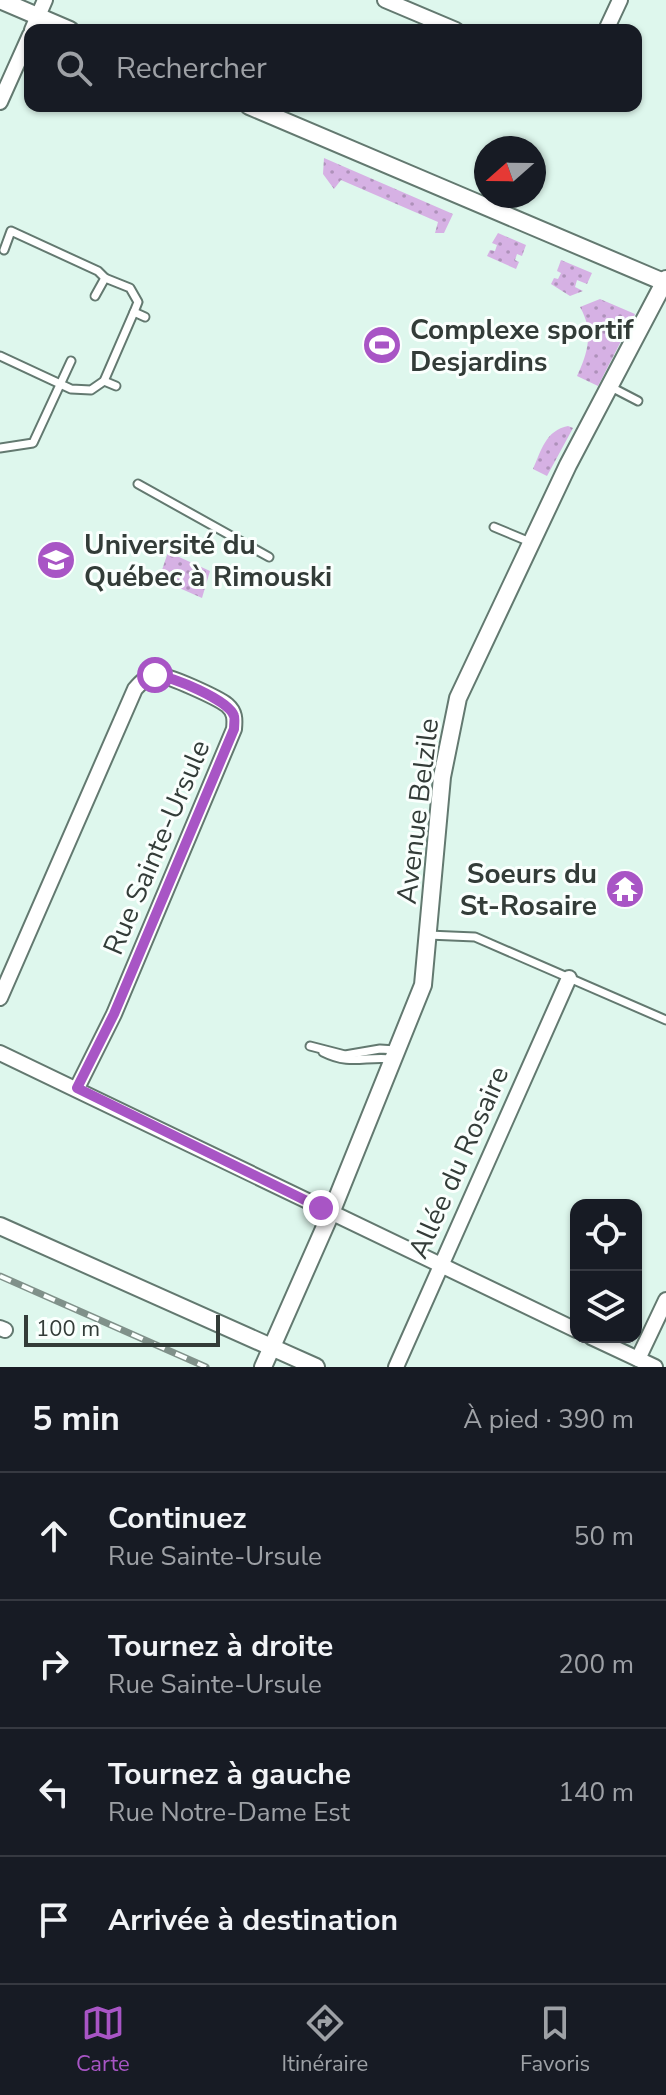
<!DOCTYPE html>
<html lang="fr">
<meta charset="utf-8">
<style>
body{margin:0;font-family:"Nunito Sans",sans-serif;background:#20242c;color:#f1f3f6}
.controls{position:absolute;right:24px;bottom:24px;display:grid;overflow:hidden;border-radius:16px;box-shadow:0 2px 6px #0004}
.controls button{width:72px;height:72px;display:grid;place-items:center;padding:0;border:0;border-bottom:2px solid #363941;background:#171b24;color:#f1f3f6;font:40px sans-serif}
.compass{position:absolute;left:474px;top:136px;width:72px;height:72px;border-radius:50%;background:#171b24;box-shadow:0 2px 6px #0004;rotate:250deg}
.scale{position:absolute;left:24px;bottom:20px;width:196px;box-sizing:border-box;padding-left:8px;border:4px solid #333c38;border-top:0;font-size:22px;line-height:28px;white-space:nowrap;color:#333c38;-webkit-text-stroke:6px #fafffd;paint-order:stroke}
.stop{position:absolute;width:24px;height:24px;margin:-18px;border:6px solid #a855c5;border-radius:50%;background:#fff}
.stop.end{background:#a855c5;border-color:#fff;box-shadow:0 2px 8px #0008}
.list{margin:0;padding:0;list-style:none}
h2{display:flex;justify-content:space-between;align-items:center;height:104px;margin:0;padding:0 32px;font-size:34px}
h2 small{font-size:26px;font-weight:400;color:#9ea1a6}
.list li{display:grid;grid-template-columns:52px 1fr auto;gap:24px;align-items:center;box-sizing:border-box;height:128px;padding:0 32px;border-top:2px solid #363941}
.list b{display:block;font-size:30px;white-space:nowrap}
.list p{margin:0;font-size:26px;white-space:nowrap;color:#9ea1a6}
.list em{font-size:26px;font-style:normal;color:#9ea1a6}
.icon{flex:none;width:44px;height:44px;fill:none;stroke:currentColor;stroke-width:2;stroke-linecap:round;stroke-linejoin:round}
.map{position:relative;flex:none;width:666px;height:1367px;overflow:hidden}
.search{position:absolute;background:#171b24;box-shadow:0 2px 6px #0004;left:24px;right:24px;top:24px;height:88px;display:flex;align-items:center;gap:20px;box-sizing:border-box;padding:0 28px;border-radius:16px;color:#9ea1a6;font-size:30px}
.sheet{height:616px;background:#171b24}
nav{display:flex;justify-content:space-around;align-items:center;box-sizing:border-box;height:112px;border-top:2px solid #363941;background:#171b24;font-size:22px;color:#9ea1a6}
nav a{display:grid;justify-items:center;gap:4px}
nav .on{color:#a855c5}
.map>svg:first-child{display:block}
.grass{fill:url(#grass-dots)}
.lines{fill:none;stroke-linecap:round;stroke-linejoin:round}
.service-casing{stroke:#637970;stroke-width:11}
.minor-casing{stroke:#637970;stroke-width:18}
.tertiary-casing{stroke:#637970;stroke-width:20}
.service{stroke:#fff;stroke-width:7}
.minor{stroke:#fff;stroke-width:14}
.tertiary{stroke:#fff;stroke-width:16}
.rail-casing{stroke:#80918a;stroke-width:7}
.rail{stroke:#fafffd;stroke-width:4;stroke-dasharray:12;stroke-linecap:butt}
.route{stroke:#a855c5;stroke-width:10}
.labels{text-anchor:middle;stroke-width:6;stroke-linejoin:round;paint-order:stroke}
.poi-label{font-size:28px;font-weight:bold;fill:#333c38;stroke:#fafffd;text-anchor:start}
.street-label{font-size:28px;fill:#333c38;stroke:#fafffd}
</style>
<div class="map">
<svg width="666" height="1367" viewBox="0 0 666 1367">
<defs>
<pattern id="grass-dots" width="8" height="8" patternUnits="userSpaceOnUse" patternTransform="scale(2)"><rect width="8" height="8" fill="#d6b1e4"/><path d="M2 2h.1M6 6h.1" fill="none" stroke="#ae91ba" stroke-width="1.8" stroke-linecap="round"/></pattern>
</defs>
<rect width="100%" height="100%" fill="#def7ed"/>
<g class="grass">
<path d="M324 158 453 214 444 233H435L438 222 341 180 334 189 323 174Z"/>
<path d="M498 233 526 245 522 256 517 254 515 260 519 262 516 269 487 256 490 250 495 251 497 245 492 243Z"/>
<path d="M561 260 592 273 587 284 577 280 575 287 583 291 570 296 551 284 554 278 558 279 561 273 557 271Z"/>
<path d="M600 299 635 314 598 386 577 376C588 353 594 331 580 307Z"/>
<path d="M568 426 573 428 547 476 533 469C541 451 546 430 568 426Z"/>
<path d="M168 552 210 571 202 598 159 579Z"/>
</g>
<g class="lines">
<g class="service-casing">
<g id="service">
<path d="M4 250 11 231 98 271 105 278"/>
<path d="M95 296 105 278 130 288 138 302 134 312 145 317"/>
<path d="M0 356 71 389 91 390 104 381 134 312"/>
<path d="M104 381 116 386"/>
<path d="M611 387 638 401"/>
<path d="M0 448 33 443 71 361"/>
<path d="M138 484 269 557"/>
<path d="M494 527 530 542"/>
<path d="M428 935 475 937 666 1020"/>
<path d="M310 1046 345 1055 380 1049 396 1050"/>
<path d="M323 1052C351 1066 364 1056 392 1059"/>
</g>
</g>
<g class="minor-casing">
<g id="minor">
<path d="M385 0 456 30"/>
<path d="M32 30 45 0"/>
<path d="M606 30 620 0"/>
<path d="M0 102 30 35"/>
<path d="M0 998 135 689C141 682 147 676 156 675 167 674 218 698 227 705 235 712 235 719 234 729L114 1014 77 1088"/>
<path d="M0 1053 576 1330"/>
<path d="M0 1328 5 1330"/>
<path d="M591 1337 655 1367"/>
<path d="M638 1359 666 1300"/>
<path d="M396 1367 569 978"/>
</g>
</g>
<g class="tertiary-casing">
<g id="tertiary">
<path d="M0 0 70 30"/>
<path d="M249 106 666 283"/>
<path d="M0 1226 316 1367"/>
<path d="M263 1367 331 1213 423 985 442 777 458 698 568 465 666 279"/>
</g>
</g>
<use href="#service" class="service"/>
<use href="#minor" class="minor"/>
<use href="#tertiary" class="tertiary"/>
<g class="rail-casing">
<path id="rail" d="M0 1276 206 1367"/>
</g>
<use href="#rail" class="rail"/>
</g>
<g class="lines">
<path class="route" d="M155 675C171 676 229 700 234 716 235 718 234 726 234 729L114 1014 77 1088 321 1208"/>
</g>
<defs>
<g id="stadium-disc" transform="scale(2)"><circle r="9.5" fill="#a855c5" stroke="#fafffd"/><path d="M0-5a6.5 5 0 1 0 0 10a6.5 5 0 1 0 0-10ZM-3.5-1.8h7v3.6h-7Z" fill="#fff"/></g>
<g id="university-disc" transform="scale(2)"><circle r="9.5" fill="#a855c5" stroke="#fafffd"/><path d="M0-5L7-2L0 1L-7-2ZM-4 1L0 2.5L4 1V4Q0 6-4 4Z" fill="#fff"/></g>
<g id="temple-disc" transform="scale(2)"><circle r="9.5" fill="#a855c5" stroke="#fafffd"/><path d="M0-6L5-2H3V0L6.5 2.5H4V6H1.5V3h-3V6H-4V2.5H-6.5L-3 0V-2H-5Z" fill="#fff"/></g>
</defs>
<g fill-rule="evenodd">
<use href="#stadium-disc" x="382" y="345"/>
<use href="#university-disc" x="56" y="560"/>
<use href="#temple-disc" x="625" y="889"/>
</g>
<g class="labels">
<g class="poi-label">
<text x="410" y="339">Complexe sportif<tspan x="410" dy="32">Desjardins</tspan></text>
<text x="84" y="554">Université du<tspan x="84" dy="32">Québec à Rimouski</tspan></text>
<text x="597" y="883" text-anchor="end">Soeurs du<tspan x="597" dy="32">St-Rosaire</tspan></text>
</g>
<g class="street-label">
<text transform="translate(417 811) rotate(-83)" y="10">Avenue Belzile</text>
<text transform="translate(156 847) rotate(-67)" y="10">Rue Sainte-Ursule</text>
<text transform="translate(458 1162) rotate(-66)" y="10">Allée du Rosaire</text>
</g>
</g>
</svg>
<div class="controls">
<button><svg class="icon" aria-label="locate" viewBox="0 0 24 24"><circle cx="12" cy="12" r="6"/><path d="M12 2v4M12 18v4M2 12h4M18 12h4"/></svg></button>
<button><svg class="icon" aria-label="layers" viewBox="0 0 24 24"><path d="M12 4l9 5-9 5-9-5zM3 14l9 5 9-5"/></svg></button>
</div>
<svg class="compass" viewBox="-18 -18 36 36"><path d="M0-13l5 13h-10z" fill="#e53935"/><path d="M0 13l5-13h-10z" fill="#9ea1a6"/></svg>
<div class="scale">100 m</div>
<div class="stop" style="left:155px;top:675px"></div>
<div class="stop end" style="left:321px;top:1208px"></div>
<div class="search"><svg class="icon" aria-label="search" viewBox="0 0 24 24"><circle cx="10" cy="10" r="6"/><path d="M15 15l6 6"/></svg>Rechercher</div>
</div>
<section class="sheet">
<h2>5 min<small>À pied · 390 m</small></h2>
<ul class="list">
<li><svg class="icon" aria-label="ahead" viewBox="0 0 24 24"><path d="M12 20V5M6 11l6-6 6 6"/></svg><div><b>Continuez</b><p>Rue Sainte-Ursule</p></div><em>50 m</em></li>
<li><svg class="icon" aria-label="right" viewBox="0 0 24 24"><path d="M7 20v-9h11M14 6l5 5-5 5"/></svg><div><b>Tournez à droite</b><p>Rue Sainte-Ursule</p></div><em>200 m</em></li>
<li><svg class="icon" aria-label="left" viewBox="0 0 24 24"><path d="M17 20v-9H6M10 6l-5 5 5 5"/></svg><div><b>Tournez à gauche</b><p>Rue Notre-Dame Est</p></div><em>140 m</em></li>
<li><svg class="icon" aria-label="arrive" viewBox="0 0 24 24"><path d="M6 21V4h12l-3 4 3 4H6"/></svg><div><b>Arrivée à destination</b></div></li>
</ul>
</section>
<nav>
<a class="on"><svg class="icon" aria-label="map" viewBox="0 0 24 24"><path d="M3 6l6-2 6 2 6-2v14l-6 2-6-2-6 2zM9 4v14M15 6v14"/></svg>Carte</a>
<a><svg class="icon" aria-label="directions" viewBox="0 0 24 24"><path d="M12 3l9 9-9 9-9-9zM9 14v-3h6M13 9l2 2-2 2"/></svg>Itinéraire</a>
<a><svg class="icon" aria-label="saved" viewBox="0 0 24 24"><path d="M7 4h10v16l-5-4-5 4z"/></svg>Favoris</a>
</nav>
